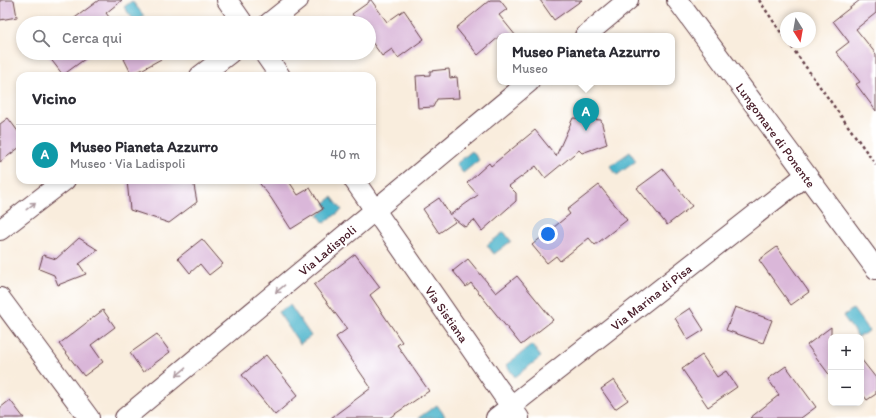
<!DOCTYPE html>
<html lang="it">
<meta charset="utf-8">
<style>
body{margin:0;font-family:Itim,sans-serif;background:#f7f7f7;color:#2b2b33}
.controls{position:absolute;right:12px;bottom:12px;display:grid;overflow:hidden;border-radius:8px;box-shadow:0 2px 6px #0003}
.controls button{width:36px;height:36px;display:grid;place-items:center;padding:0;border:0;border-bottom:1px solid #e1e1e2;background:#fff;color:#2b2b33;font:20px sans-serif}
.compass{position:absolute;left:780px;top:12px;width:36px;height:36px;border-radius:50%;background:#fff;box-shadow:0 2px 6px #0003;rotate:169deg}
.you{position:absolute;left:548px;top:234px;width:14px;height:14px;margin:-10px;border:3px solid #fff;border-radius:50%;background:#1a73e8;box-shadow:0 0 0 6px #1a73e833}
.badge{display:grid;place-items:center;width:26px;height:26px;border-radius:50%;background:#111827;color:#fff;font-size:13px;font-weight:700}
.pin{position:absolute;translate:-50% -33px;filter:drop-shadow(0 1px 2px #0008)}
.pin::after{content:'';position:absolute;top:21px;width:14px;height:12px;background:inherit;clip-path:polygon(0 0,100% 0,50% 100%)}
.popup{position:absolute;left:497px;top:33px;width:178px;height:52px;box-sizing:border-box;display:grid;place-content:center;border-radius:8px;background:#fff;filter:drop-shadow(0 1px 3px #0005);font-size:13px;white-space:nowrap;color:#7c7c81}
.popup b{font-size:15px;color:#2b2b33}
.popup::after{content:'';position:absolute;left:50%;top:100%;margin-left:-8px;border:8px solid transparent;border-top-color:#fff}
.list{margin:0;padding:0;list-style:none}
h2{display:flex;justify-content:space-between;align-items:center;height:52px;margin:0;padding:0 16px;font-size:17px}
h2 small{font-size:13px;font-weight:400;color:#7c7c81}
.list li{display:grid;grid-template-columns:26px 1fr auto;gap:12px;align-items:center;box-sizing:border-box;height:60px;padding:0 16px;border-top:1px solid #e1e1e2}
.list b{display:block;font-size:15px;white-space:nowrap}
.list p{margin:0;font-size:13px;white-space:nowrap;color:#7c7c81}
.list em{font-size:13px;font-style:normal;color:#7c7c81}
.icon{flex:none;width:22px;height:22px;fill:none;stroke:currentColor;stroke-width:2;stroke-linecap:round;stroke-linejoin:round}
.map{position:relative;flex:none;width:876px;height:418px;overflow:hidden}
.search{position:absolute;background:#fff;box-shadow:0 2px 6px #0003;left:16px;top:16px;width:360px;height:44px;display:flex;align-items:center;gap:10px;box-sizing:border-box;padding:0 14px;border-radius:22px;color:#7c7c81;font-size:15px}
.panel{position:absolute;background:#fff;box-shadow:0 2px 6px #0003;left:16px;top:72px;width:360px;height:112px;border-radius:12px}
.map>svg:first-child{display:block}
.water{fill:#4db5cc;stroke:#4c6a7c}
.building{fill:#dab7d9}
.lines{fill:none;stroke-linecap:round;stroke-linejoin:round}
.minor-casing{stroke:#643e46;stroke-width:22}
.path{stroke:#643e46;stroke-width:2.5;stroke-dasharray:3 3;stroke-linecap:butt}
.minor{stroke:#fff;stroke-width:20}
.oneway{stroke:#ae9aa0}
.labels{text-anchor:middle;stroke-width:4;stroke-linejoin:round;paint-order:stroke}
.street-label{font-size:13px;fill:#4a1f2b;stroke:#fff}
</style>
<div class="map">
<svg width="876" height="418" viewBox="0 0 876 418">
<rect width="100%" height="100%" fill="#fff"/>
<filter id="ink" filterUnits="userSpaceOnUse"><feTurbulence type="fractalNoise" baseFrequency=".025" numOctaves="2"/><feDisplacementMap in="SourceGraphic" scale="8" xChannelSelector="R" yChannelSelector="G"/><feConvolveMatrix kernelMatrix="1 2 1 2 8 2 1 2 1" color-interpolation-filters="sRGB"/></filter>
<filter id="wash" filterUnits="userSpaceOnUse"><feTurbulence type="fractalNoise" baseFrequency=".012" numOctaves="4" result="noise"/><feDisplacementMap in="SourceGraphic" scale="16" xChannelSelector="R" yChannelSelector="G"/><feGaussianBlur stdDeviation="0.9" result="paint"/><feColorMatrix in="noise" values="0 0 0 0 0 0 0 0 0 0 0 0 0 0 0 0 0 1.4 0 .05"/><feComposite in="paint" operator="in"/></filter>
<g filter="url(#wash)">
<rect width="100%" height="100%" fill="#f9eddd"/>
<g class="water">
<path d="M132 1 144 16 135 22 124 7Z"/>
<path d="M472 151 479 160 463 173 456 164Z"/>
<path d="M630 152 636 161 617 175 610 166Z"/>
<path d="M332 197 342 210 324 223 318 215 328 208 325 203Z"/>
<path d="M504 232 511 241 494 254 487 245Z"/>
<path d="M290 305 311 336 300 344 278 312Z"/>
<path d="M853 309 869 331 858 337 843 316Z"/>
<path d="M532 345 541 357 515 377 506 365Z"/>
<path d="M437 405 445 416 442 418H418Z"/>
</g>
<g id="blocks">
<g class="building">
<path d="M0 0H14L17 17 0 20Z"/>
<path d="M99 0H122L106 13 109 17 101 23H68Z"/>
<path d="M369 0H371L387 22 404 10 424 39 398 58 392 49 382 56 369 38V23H359L352 14 369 2Z"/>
<path d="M490 0H500L507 9 499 15 516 36H500L478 55 456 28Z"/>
<path d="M540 0H582L554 20Z"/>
<path d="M860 0H876V13L856 29 876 54V111L856 84 860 82 836 52 849 42 833 21Z"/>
<path d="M46 53H93L63 75Z"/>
<path d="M126 53H172L132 75 124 59 128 57Z"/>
<path d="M449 69 450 78 457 77 459 98 437 99 433 107 418 108 416 76 430 75V71Z"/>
<path d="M8 118 20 134V147L0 162V124Z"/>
<path d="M573 118 601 120 607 144 582 153 579 150 545 178 536 166 509 186 516 193V201L482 231 474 220 465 227 452 217 455 222 439 233 423 209 439 198 450 215 478 195 467 183 489 163 491 166 535 130 556 156Z"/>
<path d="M663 169 692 206 667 225 637 188Z"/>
<path d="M127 180H193L197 202 169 223 130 210Z"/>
<path d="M257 180H288L298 195 310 188 323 209 291 229 271 198Z"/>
<path d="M599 185 627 220 595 245 589 238 560 261 556 256 547 263 532 245 570 214 567 210Z"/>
<path d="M79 238 98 250 79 264 86 274 58 285 54 275 39 269 43 255 56 259Z"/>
<path d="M202 239 223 264 209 275 200 264 190 273 178 258Z"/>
<path d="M777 247 809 292 791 305 759 260Z"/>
<path d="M355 254 380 287 370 295 402 342 397 345 429 391 389 418H331L371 388 336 337 347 329 314 285Z"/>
<path d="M468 259 496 293 517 276 553 320 521 345 471 283 466 287 453 271Z"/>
<path d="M735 307 772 320 763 343 726 330Z"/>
<path d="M690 308 704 330 688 340 675 318Z"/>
<path d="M103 310 115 327 91 345 103 362 84 376 59 344Z"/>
<path d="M831 327V377L807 345Z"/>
<path d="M157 334 170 352 143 372 130 353Z"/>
<path d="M266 355 298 395 275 415 242 375Z"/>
<path d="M702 355 717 377 726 371 737 387 708 407 682 369Z"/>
<path d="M861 359 876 378V394L867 400 861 392Z"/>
<path d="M786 366 816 407 801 418H750L779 395 768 379Z"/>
<path d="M614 380 628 400 615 409 601 389Z"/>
<path d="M10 400 24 418H0V408Z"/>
</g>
</g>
</g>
<g filter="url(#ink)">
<use href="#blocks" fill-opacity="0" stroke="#643e46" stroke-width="1"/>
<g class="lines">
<g class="minor-casing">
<g id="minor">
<path d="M227 0 243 23"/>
<path d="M677 0 876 269"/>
<path d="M269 23 298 0"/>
<path d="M585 36 628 0"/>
<path d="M264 53 280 76"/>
<path d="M200 76 230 53"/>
<path d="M354 180 519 418"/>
<path d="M0 230 65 180"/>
<path d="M0 298 89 418"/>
<path d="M125 418 529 82"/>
<path d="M496 418 806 175"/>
</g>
</g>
<g class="path">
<path d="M759 0 786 40"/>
<path d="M788 42 876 165"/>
</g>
<use href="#minor" class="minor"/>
</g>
<defs><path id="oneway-shaft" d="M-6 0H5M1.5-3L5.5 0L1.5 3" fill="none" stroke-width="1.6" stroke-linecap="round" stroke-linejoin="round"/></defs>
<g class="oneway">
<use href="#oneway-shaft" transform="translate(31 206) rotate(-38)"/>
<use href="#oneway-shaft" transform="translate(280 289) rotate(140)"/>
<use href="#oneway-shaft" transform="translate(181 372) rotate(140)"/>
</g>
</g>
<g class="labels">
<g class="street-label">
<text transform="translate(776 135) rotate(54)" y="5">Lungomare di Ponente</text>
<text transform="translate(327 250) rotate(-40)" y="5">Via Ladispoli</text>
<text transform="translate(651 297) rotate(-38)" y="5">Via Marina di Pisa</text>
<text transform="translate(447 314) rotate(55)" y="5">Via Sistiana</text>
</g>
</g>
</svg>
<div class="controls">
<button>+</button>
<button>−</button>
</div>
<svg class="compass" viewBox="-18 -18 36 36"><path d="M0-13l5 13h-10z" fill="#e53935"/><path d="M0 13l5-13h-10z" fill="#7c7c81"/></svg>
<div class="you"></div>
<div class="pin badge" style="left:586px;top:131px;background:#0f9aa8">A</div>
<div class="popup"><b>Museo Pianeta Azzurro</b>Museo</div>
<div class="search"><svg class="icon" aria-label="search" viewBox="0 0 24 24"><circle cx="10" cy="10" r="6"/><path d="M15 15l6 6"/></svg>Cerca qui</div>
<section class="panel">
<h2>Vicino<small></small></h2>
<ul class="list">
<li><span class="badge" style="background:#0f9aa8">A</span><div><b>Museo Pianeta Azzurro</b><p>Museo · Via Ladispoli</p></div><em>40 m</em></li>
</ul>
</section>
</div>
